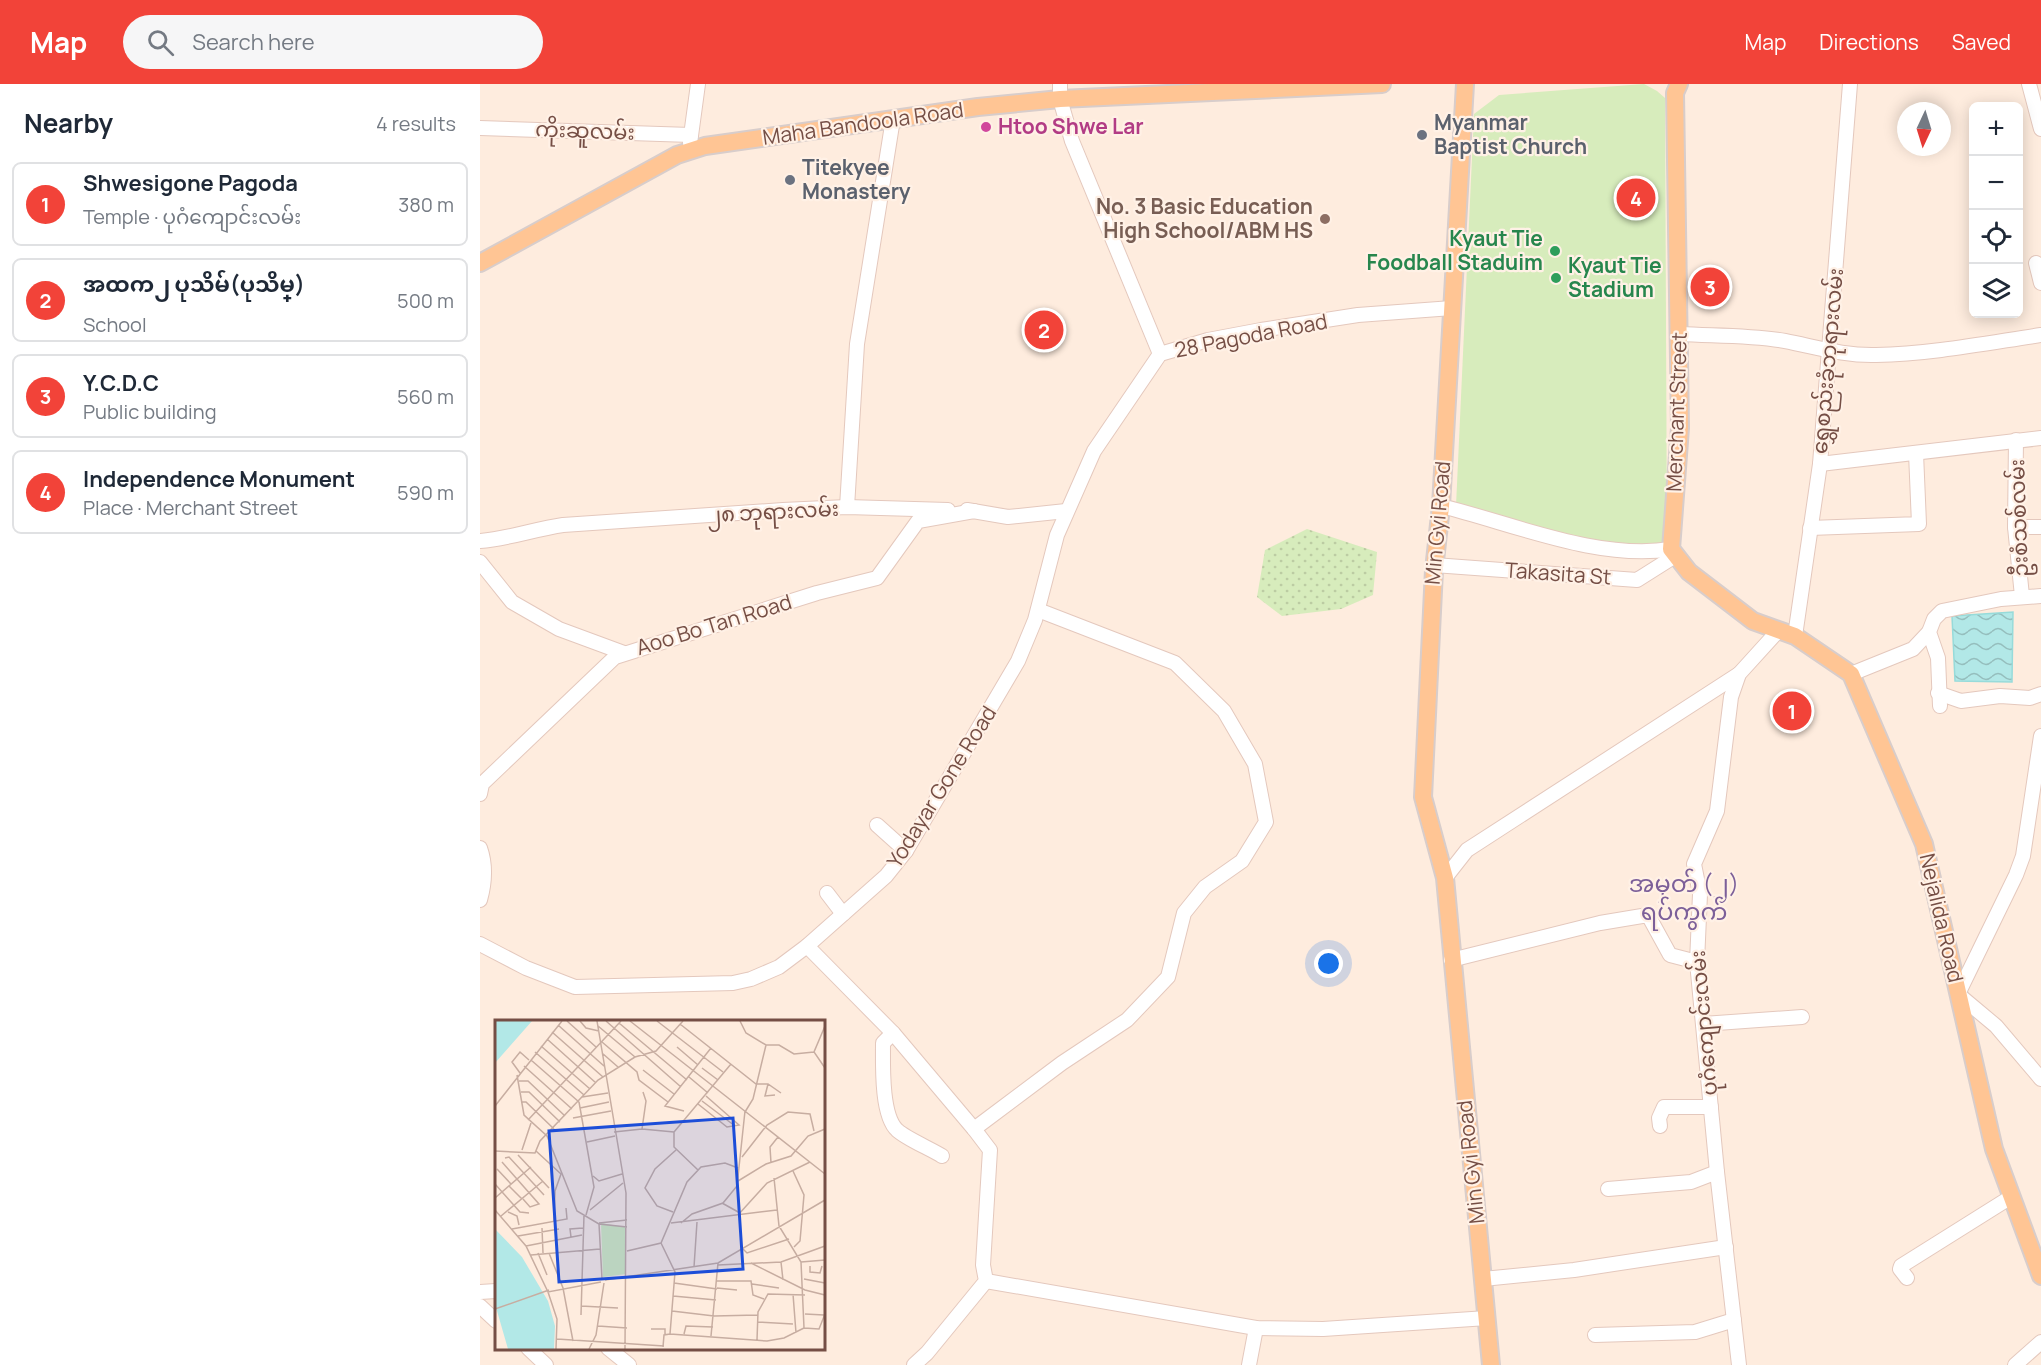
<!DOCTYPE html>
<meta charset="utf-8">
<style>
body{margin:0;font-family:Manrope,"Noto Sans Myanmar",sans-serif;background:#f6f6f7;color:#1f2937}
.controls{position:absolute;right:18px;top:18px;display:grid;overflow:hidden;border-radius:9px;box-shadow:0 3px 15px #0003}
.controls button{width:54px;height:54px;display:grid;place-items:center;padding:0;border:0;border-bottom:2px solid #e0e1e3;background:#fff;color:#1f2937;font:30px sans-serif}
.compass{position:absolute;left:1417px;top:18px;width:54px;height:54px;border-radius:50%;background:#fff;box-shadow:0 3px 15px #0003;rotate:184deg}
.you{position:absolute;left:849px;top:880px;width:21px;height:21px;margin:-15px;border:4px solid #fff;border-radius:50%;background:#1a73e8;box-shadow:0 0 0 9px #1a73e833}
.badge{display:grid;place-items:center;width:39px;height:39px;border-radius:50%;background:#f24339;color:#fff;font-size:20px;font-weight:700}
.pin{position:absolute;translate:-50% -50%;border:3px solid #fff;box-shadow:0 2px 6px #0006}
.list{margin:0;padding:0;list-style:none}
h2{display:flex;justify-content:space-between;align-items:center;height:78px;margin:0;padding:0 24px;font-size:26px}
h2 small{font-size:20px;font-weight:400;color:#747a83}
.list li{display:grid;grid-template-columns:39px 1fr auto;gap:18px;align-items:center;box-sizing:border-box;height:84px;margin:0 12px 12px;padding:0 12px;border:2px solid #e0e1e3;border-radius:9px}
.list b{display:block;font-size:22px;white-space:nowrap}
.list p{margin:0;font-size:20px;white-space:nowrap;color:#747a83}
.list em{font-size:20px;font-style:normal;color:#747a83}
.icon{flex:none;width:33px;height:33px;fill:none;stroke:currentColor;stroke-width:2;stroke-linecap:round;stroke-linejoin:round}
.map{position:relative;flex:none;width:1561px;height:1281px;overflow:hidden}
header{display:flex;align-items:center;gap:36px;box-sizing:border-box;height:84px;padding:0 30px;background:#f24339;color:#fff}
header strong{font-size:28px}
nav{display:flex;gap:33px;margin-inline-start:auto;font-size:21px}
.search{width:420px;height:54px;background:#f6f6f7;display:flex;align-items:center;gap:15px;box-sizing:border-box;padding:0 21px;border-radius:33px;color:#747a83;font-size:22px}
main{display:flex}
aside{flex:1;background:#fff}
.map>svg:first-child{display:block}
.grass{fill:url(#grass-dots)}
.pitch{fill:#d7ecbc}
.water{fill:url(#water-waves);stroke:#97dbda;stroke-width:1.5}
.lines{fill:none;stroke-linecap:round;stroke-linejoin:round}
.minor-casing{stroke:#e4c8bd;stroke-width:16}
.major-casing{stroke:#d8cdcb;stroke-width:20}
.minor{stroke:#fff;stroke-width:14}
.major{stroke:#ffc594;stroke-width:16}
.hotel-dot{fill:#d1479c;stroke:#fff1e6;stroke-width:2}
.worship-dot{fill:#6b7280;stroke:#fff1e6;stroke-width:2}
.education-dot{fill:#8d6e63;stroke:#fff1e6;stroke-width:2}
.leisure-dot{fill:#2e9e5b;stroke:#fff1e6;stroke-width:2}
.labels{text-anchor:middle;stroke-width:4.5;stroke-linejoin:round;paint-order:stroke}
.worship-label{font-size:21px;font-weight:bold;fill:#5b616d;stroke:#fff1e6;text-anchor:start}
.street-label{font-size:21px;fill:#754e45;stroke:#fff1e6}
.hotel-label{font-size:21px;font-weight:bold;fill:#b23c85;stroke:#fff1e6;text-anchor:start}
.education-label{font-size:21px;font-weight:bold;fill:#785e54;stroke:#fff1e6;text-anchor:end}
.leisure-label{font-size:21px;font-weight:bold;fill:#27864d;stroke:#fff1e6;text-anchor:end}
.quarter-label{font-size:24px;fill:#7c5f99;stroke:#fff1e6}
.inset-road{fill:none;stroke:#c7ada1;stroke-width:1.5}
.view{fill:#1d4ed8;fill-opacity:0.15;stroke:#1d4ed8;stroke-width:3}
.inset-edge{fill:none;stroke:#754e45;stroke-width:3}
</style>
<header>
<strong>Map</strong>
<div class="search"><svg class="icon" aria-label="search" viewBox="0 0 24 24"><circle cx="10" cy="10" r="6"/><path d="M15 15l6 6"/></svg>Search here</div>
<nav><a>Map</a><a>Directions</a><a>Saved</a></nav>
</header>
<main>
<aside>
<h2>Nearby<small>4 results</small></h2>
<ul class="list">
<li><span class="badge">1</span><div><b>Shwesigone Pagoda</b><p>Temple · ပုဂံကျောင်းလမ်း</p></div><em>380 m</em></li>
<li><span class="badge">2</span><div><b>အထက၂ ပုသိမ်(ပုသိမ္)</b><p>School</p></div><em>500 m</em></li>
<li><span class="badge">3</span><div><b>Y.C.D.C</b><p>Public building</p></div><em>560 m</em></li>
<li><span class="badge">4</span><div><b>Independence Monument</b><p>Place · Merchant Street</p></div><em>590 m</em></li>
</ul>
</aside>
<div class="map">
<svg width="1561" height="1281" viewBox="0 0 1561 1281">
<defs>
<pattern id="grass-dots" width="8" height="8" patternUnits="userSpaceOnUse" patternTransform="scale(1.5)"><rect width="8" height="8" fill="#d7ecbc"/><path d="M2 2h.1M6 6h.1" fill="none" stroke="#bccca3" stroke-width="1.8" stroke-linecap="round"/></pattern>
<pattern id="water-waves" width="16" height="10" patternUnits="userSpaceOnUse" patternTransform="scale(1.5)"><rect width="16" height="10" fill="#b2e8e7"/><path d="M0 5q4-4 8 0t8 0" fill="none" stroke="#95bebd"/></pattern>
</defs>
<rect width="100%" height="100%" fill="#feecde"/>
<path class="grass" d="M827 445 897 468 893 511 861 525 802 532 777 513 785 466Z"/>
<path class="pitch" d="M1164 0 1177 7 1185 14 1187 461 1174 472 976 422 994 30 1019 11Z"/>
<path class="water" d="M1533 528 1532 598 1475 597 1472 532Z"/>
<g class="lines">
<g class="minor-casing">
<g id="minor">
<path d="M580 0V15L592 57 680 270"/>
<path d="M1549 0 1561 45"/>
<path d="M0 44 211 51"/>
<path d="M210 59 218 0"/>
<path d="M1556 179 1561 199"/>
<path d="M1200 250C1235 252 1271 251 1305 257 1336 263 1365 272 1396 271 1451 270 1507 259 1561 251"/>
<path d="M1536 356 1535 443 1542 512"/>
<path d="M1340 380 1561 354"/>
<path d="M961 422C1031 439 1119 477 1191 465"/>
<path d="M367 423 377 260 413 35"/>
<path d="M487 426 528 433 586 427"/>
<path d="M1535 443H1561"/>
<path d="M1330 444 1439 440 1436 369"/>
<path d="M0 457C28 455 55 445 83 441L303 426 367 423 468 426"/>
<path d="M0 478 32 518 79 545 144 569"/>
<path d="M954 481 1157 496 1195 472"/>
<path d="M1315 552 1340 380 1370 0"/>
<path d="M1371 590 1433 565 1449 548"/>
<path d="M1458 609 1481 617 1520 612 1550 614 1561 610"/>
<path d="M1460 622 1458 574 1449 548 1454 535 1462 527 1521 515 1561 512"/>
<path d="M0 710 2 700 135 573 337 509 397 494 438 437 494 427"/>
<path d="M397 741 426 767"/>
<path d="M0 764C6 781 5 798 0 816"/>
<path d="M965 794 987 766 1259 590"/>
<path d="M347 809 363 830"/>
<path d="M0 860 46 884 95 903 253 899 271 895 299 883 327 862 406 792 426 767 538 577 555 536 577 451 614 367 680 270 728 256 781 246 878 231 972 224"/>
<path d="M327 862 413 949 494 1045 510 1066 503 1181 506 1197 447 1269 434 1281"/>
<path d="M971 876 1120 839 1168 831 1190 871 1217 878"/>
<path d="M1479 908 1536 791 1543 772 1561 652"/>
<path d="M1479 911 1516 942 1561 995"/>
<path d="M1223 940 1322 933"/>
<path d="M413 949 403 959C403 980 401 1031 417 1046 425 1054 451 1065 462 1072"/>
<path d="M1180 1042 1179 1034 1184 1023H1231"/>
<path d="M494 1045 582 979 647 936 688 893 704 829 725 803 762 777 786 738 775 680 744 627 695 579 558 526"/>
<path d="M1128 1105 1211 1098 1237 1088"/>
<path d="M1427 1194 1420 1185 1421 1182 1531 1113"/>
<path d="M1003 1195 1094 1186 1246 1163"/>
<path d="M506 1197 776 1244 843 1245 1007 1234"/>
<path d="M0 1208 16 1207"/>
<path d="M0 1222 16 1237"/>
<path d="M1115 1251 1215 1248 1254 1236"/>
<path d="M48 1264 66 1281"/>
<path d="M128 1264 149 1281"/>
<path d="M769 1281 776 1244"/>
<path d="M1259 1281 1237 1088 1217 878 1220 810 1214 780 1237 727 1251 613 1259 590 1298 547"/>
<path d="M1535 1281 1561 1258"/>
</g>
</g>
<g class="major-casing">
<g id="major">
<path d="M985 0 961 422 954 486 943 713 965 794 1011 1281"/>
<path d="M1199 0 1195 9 1200 344 1191 465 1209 488 1273 537 1315 552 1371 590 1444 760 1514 1065 1561 1192"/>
<path d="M0 179 197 71 225 62 498 23 580 15 902 0"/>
</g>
</g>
<use href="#minor" class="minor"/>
<use href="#major" class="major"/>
</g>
<circle class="hotel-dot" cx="506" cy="43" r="6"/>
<g class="worship-dot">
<circle cx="942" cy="51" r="6"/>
<circle cx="310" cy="96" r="6"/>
</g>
<circle class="education-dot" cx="845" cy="135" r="6"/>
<g class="leisure-dot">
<circle cx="1075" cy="167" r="6"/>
<circle cx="1076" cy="194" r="6"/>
</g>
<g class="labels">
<g class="worship-label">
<text x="954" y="46">Myanmar<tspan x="954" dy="24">Baptist Church</tspan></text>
<text x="322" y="91">Titekyee<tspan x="322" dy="24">Monastery</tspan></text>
</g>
<g class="street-label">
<text transform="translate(383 40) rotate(-8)" y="7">Maha Bandoola Road</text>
<text transform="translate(105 47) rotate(2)" y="7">ကိုးဆူလမ်း</text>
<text transform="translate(771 252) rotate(-11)" y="7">28 Pagoda Road</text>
<text transform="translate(1348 277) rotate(-85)" y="7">ရွှေစည်းခုံဘုရားလမ်း</text>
<text transform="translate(1197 328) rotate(-88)" y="7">Merchant Street</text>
<text transform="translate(293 428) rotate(-3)" y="7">၂၈ ဘုရားလမ်း</text>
<text transform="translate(1539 434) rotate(-92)" y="7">ဦးစံသစ်လမ်း</text>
<text transform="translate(958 439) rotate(-85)" y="7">Min Gyi Road</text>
<text transform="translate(1078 490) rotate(4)" y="7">Takasita St</text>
<text transform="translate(234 541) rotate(-17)" y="7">Aoo Bo Tan Road</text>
<text transform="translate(462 703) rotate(-58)" y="7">Yodayar Gone Road</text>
<text transform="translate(1461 834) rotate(77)" y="7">Nejalida Road</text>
<text transform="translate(1224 939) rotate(-95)" y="7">ပုဂံကျောင်းလမ်း</text>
<text transform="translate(991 1078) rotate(-96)" y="7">Min Gyi Road</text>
</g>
<g class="hotel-label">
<text x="518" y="50">Htoo Shwe Lar</text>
</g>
<g class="education-label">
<text x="833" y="130">No. 3 Basic Education<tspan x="833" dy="24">High School/ABM HS</tspan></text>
</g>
<g class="leisure-label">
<text x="1063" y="162">Kyaut Tie<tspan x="1063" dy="24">Foodball Staduim</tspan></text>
<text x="1088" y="189" text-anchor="start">Kyaut Tie<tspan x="1088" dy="24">Stadium</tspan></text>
</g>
<g class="quarter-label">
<text x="1204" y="808">အမှတ် (၂)<tspan x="1204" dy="28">ရပ်ကွက်</tspan></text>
</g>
</g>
<g transform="translate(15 936)">
<rect width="330" height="330" fill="#feecde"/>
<path d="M106 203 130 207 131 254 108 257Z" fill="#d7ecbc"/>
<path d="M0 1H37L0 43ZM0 209 27 237 53 281 60 306 59 329H13L0 284Z" fill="#b2e8e7"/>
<path class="inset-road" d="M72 1 101 27M85 1 91 8 104 11M102 1 131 173 130 329M111 1 186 67M135 1 330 154M162 1 228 52M245 1 251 13 271 25H284L299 34 319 32M124 3 192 60M185 4 261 64H273L286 73M63 5 109 46M103 6 140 37M330 6 319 32 330 48M57 12 108 57M52 19 101 63M107 22 142 52 144 60 173 82M46 26 95 69M182 27 203 45M40 32 89 75M107 33 123 47M36 40 84 82M29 46 77 89M207 48 223 60M148 50 179 74M25 53 17 42 25 32 34 40M22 55 29 95 52 116 82 191 104 204 107 259M194 57 213 73M24 61H33L70 96M273 64 270 76 280 75M26 72H34L65 102M87 77 113 73M207 81 240 106M26 82H31L59 109M84 82 99 167 91 195M203 84 232 107 244 105 211 76M0 86 67 1M85 88 114 82M189 91 170 86 216 28M250 92 258 79 271 25M78 98 116 91M33 100 126 1M147 109 151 81 148 72M119 112 147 109 179 112M92 122 120 116M27 130 36 103M0 131 40 133 45 121 103 60 140 37 161 31 188 1M41 131 66 154M23 135 54 168M247 137 272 105 293 92 315 94 319 111M10 138 14 137 49 175M7 142 44 184 35 187 28 179M276 143 275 127 283 117M2 149 16 164M203 150 179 127V112L236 44M298 151 309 175 305 221 299 227M98 156 104 161 127 154M243 161 271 144 296 136 313 116 330 109M0 164 25 192 34 193M14 166 27 179M0 178 36 147M227 183 245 193M0 190 31 226 53 272 106 262M95 190 128 163M13 192 22 196 24 205M178 192 162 186 150 168 160 149 181 130M243 195 272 163 315 142M6 196 48 161M59 202 60 171 66 154M104 203 132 200M176 203 282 190M186 203 197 194 228 183 242 166 250 91M104 204 132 207M47 208 48 233M17 209 72 199 71 188M23 216 64 209M76 217 75 209 88 208M166 223 180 252 175 314M31 226 87 215M247 228 252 233 294 219M132 231 166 223 192 162 206 147 230 143 243 148M43 233 52 255M54 233 68 268 78 321M36 235 105 229M286 242 288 260M306 242 330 240M256 243 310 270 330 275M223 245 286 242 330 226M315 246V252L325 253 327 246M199 247 202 202M309 259 330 263M110 260 223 243 330 180M222 261H256L258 275 269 279M179 263 222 269M257 264 284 268M222 268 242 270M53 272 62 299 61 329M298 274 301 313M178 276 221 280M86 286 123 288M0 289 54 270M177 291 219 296 263 295M310 294 329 295M86 295 89 195M263 302 298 304M103 306 132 308M309 308 324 309 330 294M156 309H170V314M175 314 272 321 289 318 309 308 306 242 284 206 279 158M189 314 191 306 218 307M216 316 223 243M62 319 169 326M262 320 263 292 273 274 310 275M168 327 169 315 175 314M94 329 101 315 109 263"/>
<path class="view" d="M238 98 248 249 64 262 54 111Z"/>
<rect width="330" height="330" class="inset-edge"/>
</g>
</svg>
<div class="controls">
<button>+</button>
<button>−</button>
<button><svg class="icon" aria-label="locate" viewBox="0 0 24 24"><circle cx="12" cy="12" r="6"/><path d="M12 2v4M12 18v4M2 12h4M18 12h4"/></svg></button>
<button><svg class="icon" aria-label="layers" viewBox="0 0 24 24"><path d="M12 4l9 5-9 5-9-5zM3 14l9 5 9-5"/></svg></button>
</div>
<svg class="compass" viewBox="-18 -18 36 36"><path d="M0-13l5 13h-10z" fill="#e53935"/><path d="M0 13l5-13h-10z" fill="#747a83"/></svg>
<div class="you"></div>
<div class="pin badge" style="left:1312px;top:627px">1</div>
<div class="pin badge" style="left:564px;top:246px">2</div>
<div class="pin badge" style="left:1230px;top:203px">3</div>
<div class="pin badge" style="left:1156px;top:114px">4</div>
</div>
</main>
